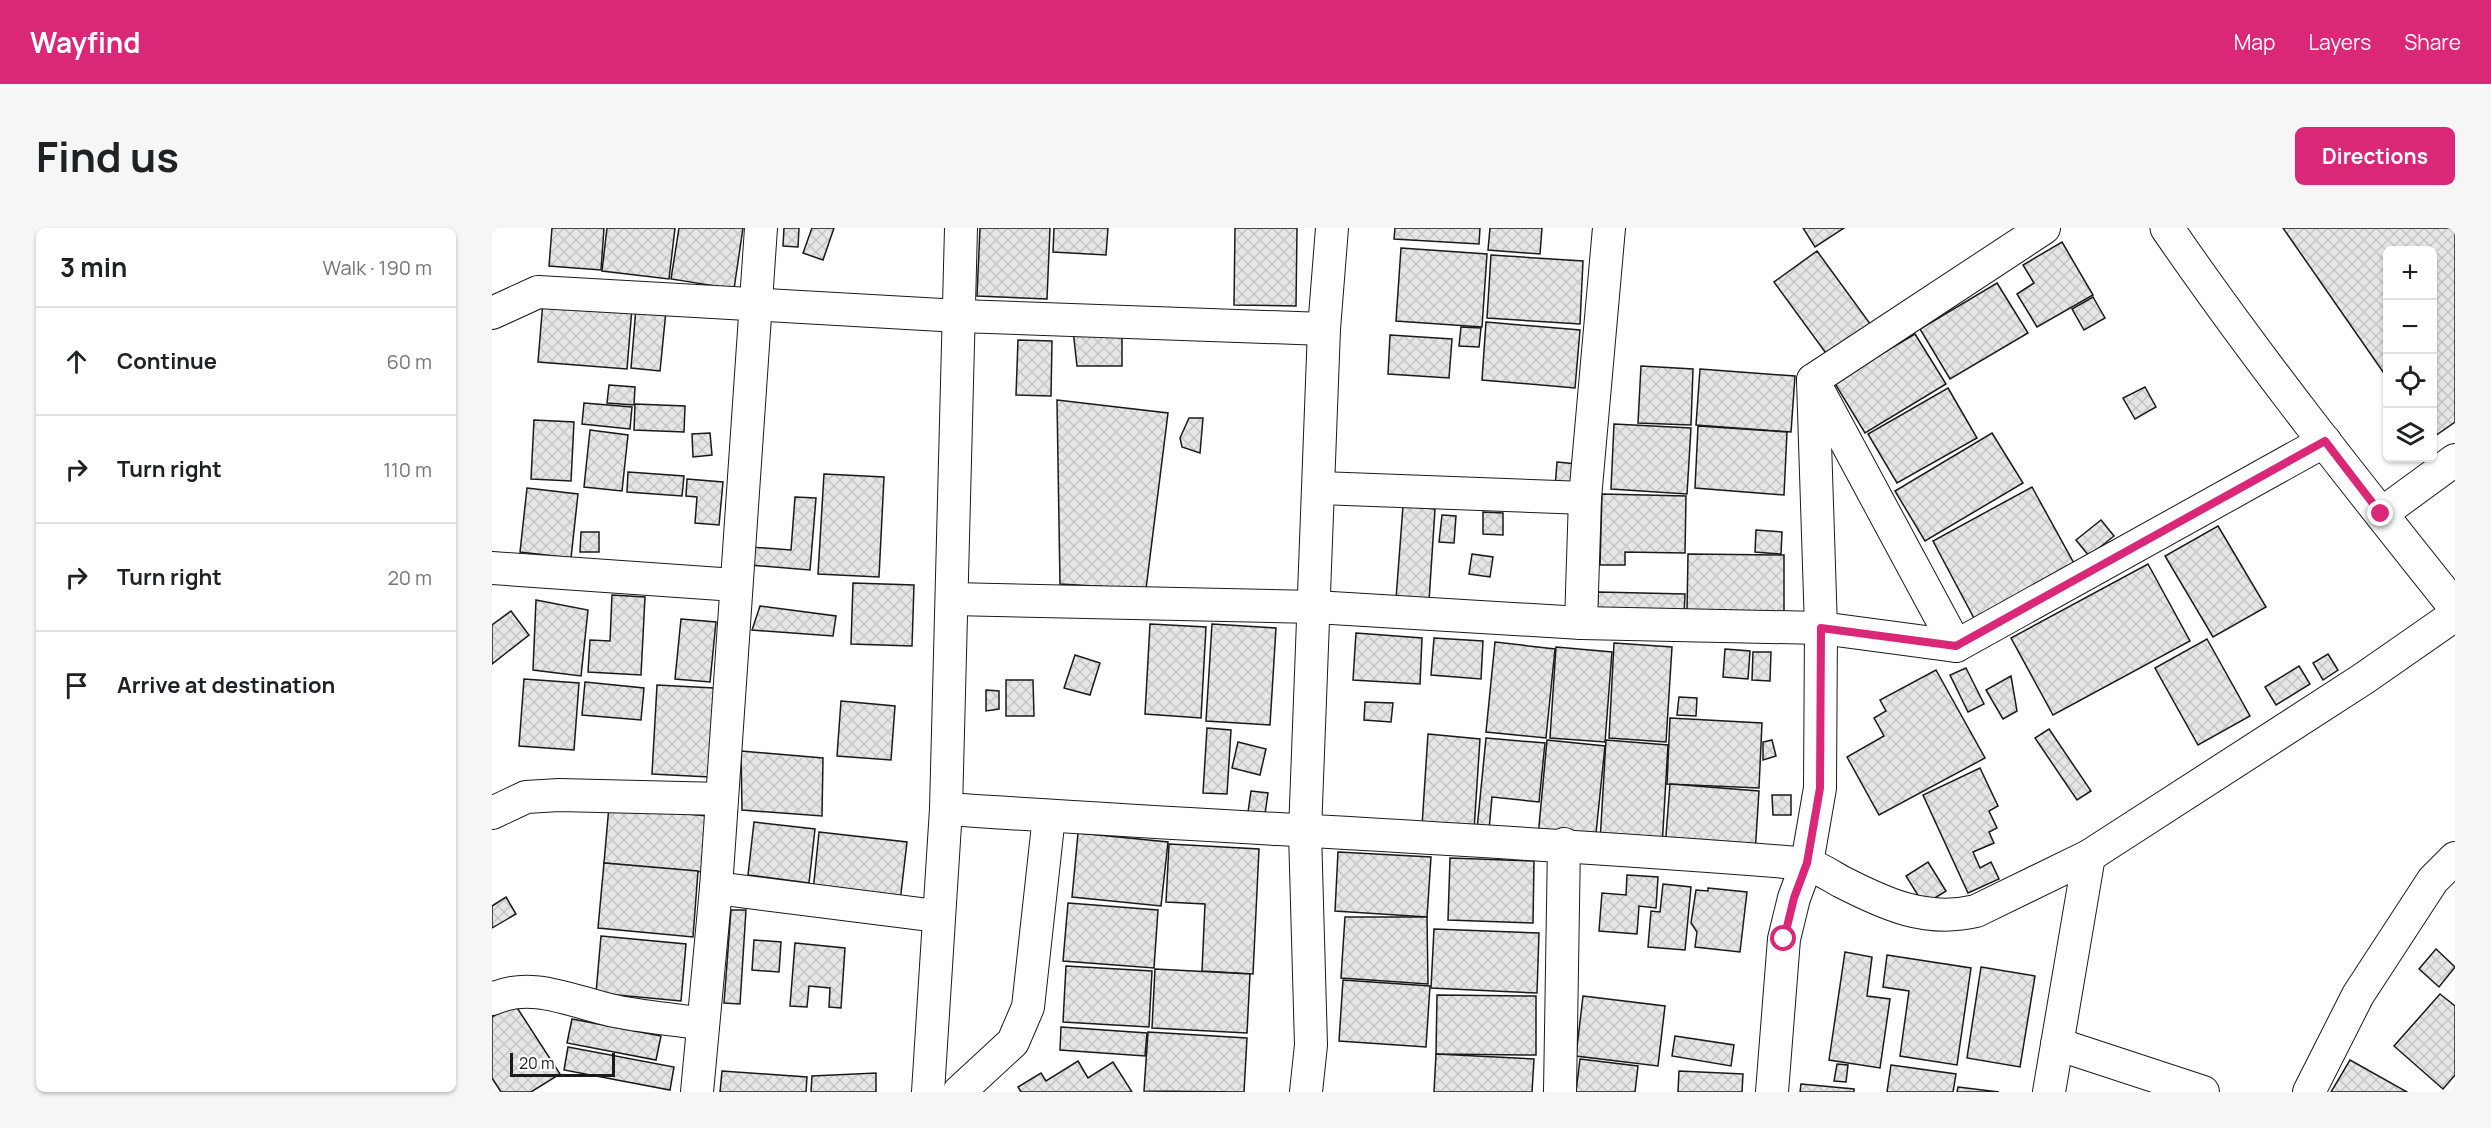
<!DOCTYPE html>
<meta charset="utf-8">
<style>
body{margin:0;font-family:Manrope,sans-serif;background:#f6f6f6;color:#202124}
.controls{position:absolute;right:18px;top:18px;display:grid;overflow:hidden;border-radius:9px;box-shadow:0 2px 4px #0004}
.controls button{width:54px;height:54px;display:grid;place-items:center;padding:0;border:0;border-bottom:2px solid #e0e0e0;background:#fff;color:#202124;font:30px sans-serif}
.scale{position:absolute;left:18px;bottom:15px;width:105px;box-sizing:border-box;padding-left:6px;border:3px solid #1a1a1a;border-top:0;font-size:16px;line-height:21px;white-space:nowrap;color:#1a1a1a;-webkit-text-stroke:4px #fff;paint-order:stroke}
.stop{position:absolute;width:18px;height:18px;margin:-14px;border:4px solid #db2777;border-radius:50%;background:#fff}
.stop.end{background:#db2777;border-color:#fff;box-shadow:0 2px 6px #0008}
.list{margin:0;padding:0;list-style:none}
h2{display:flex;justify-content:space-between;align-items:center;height:78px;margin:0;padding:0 24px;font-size:26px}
h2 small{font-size:20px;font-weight:400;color:#757577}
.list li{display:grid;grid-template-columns:39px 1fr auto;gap:18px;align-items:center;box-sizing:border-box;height:108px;padding:0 24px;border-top:2px solid #e0e0e0}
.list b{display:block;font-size:22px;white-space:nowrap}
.list em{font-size:20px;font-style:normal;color:#757577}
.icon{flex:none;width:33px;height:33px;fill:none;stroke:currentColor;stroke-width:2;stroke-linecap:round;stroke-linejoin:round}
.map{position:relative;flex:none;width:1963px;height:864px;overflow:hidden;border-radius:9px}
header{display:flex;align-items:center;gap:36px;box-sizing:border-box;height:84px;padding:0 30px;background:#db2777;color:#fff}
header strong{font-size:28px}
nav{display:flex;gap:33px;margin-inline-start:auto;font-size:21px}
.intro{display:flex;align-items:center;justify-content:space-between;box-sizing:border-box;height:144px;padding:0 36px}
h1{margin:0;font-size:42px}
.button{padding:15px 27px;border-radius:9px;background:#db2777;color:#fff;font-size:21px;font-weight:700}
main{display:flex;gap:36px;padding:0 36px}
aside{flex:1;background:#fff;border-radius:9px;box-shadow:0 2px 4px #0004}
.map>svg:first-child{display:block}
.building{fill:url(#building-cross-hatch);stroke:#1a1a1a;stroke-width:1.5}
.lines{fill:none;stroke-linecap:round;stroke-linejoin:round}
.minor-casing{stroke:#1a1a1a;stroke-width:34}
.tertiary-casing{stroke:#1a1a1a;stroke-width:35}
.minor{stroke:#fff;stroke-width:32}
.tertiary{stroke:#fff;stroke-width:33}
.route{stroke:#db2777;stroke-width:8}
</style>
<header>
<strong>Wayfind</strong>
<nav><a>Map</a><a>Layers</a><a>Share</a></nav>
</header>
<div class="intro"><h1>Find us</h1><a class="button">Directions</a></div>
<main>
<aside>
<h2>3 min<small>Walk · 190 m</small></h2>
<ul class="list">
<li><svg class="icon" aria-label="ahead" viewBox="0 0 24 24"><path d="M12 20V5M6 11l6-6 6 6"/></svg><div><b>Continue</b></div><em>60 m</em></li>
<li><svg class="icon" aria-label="right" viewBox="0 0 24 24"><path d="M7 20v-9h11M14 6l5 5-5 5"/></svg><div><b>Turn right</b></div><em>110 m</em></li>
<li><svg class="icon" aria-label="right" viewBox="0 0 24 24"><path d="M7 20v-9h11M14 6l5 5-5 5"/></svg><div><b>Turn right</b></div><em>20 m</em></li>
<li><svg class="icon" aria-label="arrive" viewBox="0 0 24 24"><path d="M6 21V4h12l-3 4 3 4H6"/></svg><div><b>Arrive at destination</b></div></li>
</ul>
</aside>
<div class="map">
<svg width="1963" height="864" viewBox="0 0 1963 864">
<defs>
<pattern id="building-cross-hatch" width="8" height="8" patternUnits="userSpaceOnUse" patternTransform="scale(1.5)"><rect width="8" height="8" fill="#e6e6e6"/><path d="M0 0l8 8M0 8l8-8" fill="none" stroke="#c5c5c5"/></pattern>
</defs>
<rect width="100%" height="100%" fill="#fff"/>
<g class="building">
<path d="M60 0H112L109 42 57 38Z"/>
<path d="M115 0H183L177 51 110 43Z"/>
<path d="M187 0H251L242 61 179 51Z"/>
<path d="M292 0H307L306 19 291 18Z"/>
<path d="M320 0H342L331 32 311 25Z"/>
<path d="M488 0H558L555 71 485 68Z"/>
<path d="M562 0H616L614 27 561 24Z"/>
<path d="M743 0H805L804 78 742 77Z"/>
<path d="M903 0H988L987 16 902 11Z"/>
<path d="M998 0H1050L1048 26 996 22Z"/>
<path d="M1311 0H1352L1323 19Z"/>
<path d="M1791 0H1963V194L1940 210V22H1896V151Z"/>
<path d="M1570 14 1601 67 1545 99 1525 66 1542 55 1531 37Z"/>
<path d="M909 20 995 26 990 99 904 93Z"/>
<path d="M1325 23 1379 97 1336 128 1282 54Z"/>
<path d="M999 27 1091 33 1088 96 995 90Z"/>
<path d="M1505 55 1536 105 1458 151 1428 101Z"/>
<path d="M1601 69 1613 90 1592 102 1580 81Z"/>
<path d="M51 73 140 80 135 141 46 134Z"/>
<path d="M144 80 174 83 168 143 139 140Z"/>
<path d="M994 94 1088 102 1083 160 990 152Z"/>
<path d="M969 99 989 100 987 119 967 118Z"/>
<path d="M581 102 630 109V138H585Z"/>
<path d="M1423 106 1454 156 1373 205 1342 154Z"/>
<path d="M898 107 960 111 957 150 896 146Z"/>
<path d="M526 112 560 113 559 168 524 167Z"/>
<path d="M1149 138 1201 141 1199 197 1146 195Z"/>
<path d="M1208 141 1303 148 1299 204 1204 197Z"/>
<path d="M117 157 143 159 142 177 115 175Z"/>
<path d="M1653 159 1664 179 1643 191 1631 170Z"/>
<path d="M1456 160 1485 210 1405 255 1376 206Z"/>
<path d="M565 172 676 185 654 361 568 356Z"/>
<path d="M92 175 140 179 138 201 90 196Z"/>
<path d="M143 176 193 178 192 204 142 202Z"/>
<path d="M697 190H711L708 225 690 219 688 210Z"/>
<path d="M42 192 82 194 79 253 39 251Z"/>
<path d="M1122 196 1199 200 1195 266 1119 261Z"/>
<path d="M1206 198 1295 204 1292 267 1203 260Z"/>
<path d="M98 202 136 207 130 263 92 259Z"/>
<path d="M218 205 220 227 201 229 200 206Z"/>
<path d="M1500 205 1531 255 1433 313 1403 263Z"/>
<path d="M1065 234 1085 236 1083 262 1063 260Z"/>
<path d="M136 244 192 248 190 268 135 264Z"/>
<path d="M332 246 392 249 387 349 326 346Z"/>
<path d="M195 251 231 254 227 297 203 295 205 269 194 268Z"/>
<path d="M1540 259 1584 339 1483 392 1441 313Z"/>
<path d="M35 260 86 266 79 330 28 324Z"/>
<path d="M1110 266 1194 268 1193 325 1133 324V337H1108Z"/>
<path d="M303 269 324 270 318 342 257 337 259 319 299 322Z"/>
<path d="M911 278 943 281 937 373 904 371Z"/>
<path d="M991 284 1011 285V307L991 306Z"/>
<path d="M950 287 964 288 962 315 947 314Z"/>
<path d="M1609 292 1622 308 1597 328 1584 312Z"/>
<path d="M1726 298 1774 379 1721 409 1673 328Z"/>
<path d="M1264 302 1290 304 1289 326 1263 324Z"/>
<path d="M89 304H107V324H88Z"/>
<path d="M980 326 1001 329 998 349 977 346Z"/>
<path d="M1196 326 1292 327V384L1195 383Z"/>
<path d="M1656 336 1698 413 1561 487 1519 410Z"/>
<path d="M361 355 422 357 420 418 359 416Z"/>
<path d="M1106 364 1193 366 1192 388 1105 386Z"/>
<path d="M120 367 153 369 149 447 96 444 98 412 118 413Z"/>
<path d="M44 372 96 382 89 448 41 442Z"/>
<path d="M268 378 344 388 341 408 260 402Z"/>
<path d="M19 383 37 407 0 436V397Z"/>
<path d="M189 391 224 394 218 454 183 451Z"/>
<path d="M658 396 714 399 709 490 653 486Z"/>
<path d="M720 396 784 400 778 497 714 493Z"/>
<path d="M864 405 930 410 928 456 861 452Z"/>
<path d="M942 410 991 413 989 451 939 447Z"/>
<path d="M1715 411 1758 488 1706 517 1663 440Z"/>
<path d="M1003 414 1063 421 1054 510 994 504Z"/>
<path d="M1122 415 1180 419 1174 514 1117 510Z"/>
<path d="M1064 419 1120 424 1113 514 1058 510Z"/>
<path d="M1233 421 1258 423 1256 451 1231 449Z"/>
<path d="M1261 424H1279L1278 453 1260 452Z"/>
<path d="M1836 426 1846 442 1831 452 1821 435Z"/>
<path d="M583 427 608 435 598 467 572 460Z"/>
<path d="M1807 438 1818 456 1784 477 1773 459Z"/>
<path d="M1474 440 1492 476 1476 484 1458 447Z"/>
<path d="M1444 442 1493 530 1387 587 1355 529 1392 508 1382 490 1394 483 1388 472Z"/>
<path d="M1519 448 1525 483 1511 491 1494 462Z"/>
<path d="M32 451 87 455 82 522 27 518Z"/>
<path d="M514 452H541L542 488H514Z"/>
<path d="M93 454 152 460 149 492 90 487Z"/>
<path d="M165 457 222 460 217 549 160 546Z"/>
<path d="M494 462 507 463V481L494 483Z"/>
<path d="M1187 469 1205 470 1204 488 1185 487Z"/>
<path d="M349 473 403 478 399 532 345 528Z"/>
<path d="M873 474 901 475 899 494 872 492Z"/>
<path d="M1178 490 1270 495 1267 560 1175 556Z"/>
<path d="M715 500 739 502 735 566 711 565Z"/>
<path d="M1557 501 1599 563 1585 572 1543 510Z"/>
<path d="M936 506 988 511 982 602 930 598Z"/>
<path d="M994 510 1053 515 1047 574 1000 569 997 602 985 601Z"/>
<path d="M1055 512 1113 518 1103 615 1046 609Z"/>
<path d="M1114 512 1176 517 1170 619 1108 614Z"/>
<path d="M1280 512 1284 528 1271 532V514Z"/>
<path d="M746 514 774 521 768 547 740 540Z"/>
<path d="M249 523 331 530 330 588 250 582Z"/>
<path d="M1488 540 1506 578 1497 583 1505 600 1497 604 1502 615 1481 624 1488 640 1499 634 1507 651 1476 665 1431 567Z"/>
<path d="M1178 556 1267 563 1263 626 1173 620Z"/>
<path d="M759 563 776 565 773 586 756 584Z"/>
<path d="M1280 567H1299V587H1281Z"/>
<path d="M117 578 215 588 210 644 112 635Z"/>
<path d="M262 594 323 601 317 655 256 647Z"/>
<path d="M327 604 415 614 408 674 321 664Z"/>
<path d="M586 605 676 614 669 678 580 669Z"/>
<path d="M677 616 767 621 761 746 710 743 713 676 674 674Z"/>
<path d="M846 624 939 629 935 689 843 683Z"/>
<path d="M958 630 1042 633 1041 695 956 692Z"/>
<path d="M1436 634 1454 663 1432 677 1414 648Z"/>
<path d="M112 635 206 643 201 709 106 700Z"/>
<path d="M1135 647 1166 649 1164 680 1147 678 1145 706 1107 703 1110 665 1134 667Z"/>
<path d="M1171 656 1199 659 1193 722 1156 719 1159 683 1168 684Z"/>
<path d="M1216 660 1255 664 1248 724 1203 719 1205 704 1199 695 1204 662 1216 663Z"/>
<path d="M14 669 24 686 0 700V678Z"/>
<path d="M576 675 666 682 662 740 571 733Z"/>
<path d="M239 682H254L248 776 232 775Z"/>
<path d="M853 689H935L936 756 849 750Z"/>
<path d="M942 701 1047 705 1045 765 939 760Z"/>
<path d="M109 708 194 716 189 773 104 765Z"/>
<path d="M262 712 289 714 287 744 260 742Z"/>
<path d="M303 715 353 720 349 780 337 779 338 760 317 758 315 779 298 778Z"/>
<path d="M1944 721 1963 739 1947 759 1927 741Z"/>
<path d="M1353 724 1380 729 1375 768 1398 771 1388 840 1337 832Z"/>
<path d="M1395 727 1479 740 1465 837 1408 828 1417 763 1391 759Z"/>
<path d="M574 738 660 743 657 799 571 794Z"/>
<path d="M1489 739 1543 748 1528 839 1475 830Z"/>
<path d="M663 741 758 746 755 805 660 800Z"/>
<path d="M851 752 938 758 934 819 847 813Z"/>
<path d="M1948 766 1963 778V847L1951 861 1902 818Z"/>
<path d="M945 767 1044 768V827L944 826Z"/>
<path d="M1091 768 1173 778 1166 838 1084 828Z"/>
<path d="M22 775 68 846 39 864H9L0 850V789Z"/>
<path d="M80 791 169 808 164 832 75 815Z"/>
<path d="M569 799 655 805 653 828 568 822Z"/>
<path d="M656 804 755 810 752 864 652 863Z"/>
<path d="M1183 808 1242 817 1239 838 1180 828Z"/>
<path d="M76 819 182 839 178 862 72 842Z"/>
<path d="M944 826 1042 831 1040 864H942Z"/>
<path d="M1088 831 1146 838 1143 864H1084Z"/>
<path d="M1858 832 1915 864H1839Z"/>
<path d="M586 833 596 850 621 834 640 864H529L526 859 549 845 554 853Z"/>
<path d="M1345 836 1356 837 1354 854 1342 853Z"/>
<path d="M1399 837 1464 846 1461 864H1395Z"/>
<path d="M230 843 315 849 314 864H228Z"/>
<path d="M1187 843 1251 846 1250 864H1186Z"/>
<path d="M384 845V864H319L320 848Z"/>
<path d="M1309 856 1362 861V864H1308Z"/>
<path d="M1466 859 1507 864H1465Z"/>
</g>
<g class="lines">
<g class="minor-casing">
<g id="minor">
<path d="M0 85 46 64 467 88 832 101"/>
<path d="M1321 152 1552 0"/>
<path d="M1324 158 1464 418"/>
<path d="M828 260 1093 270"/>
<path d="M1889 286 1963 232"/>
<path d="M0 340 243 357"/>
<path d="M460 371 823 379 1089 395 1329 400 1464 418 1833 213"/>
<path d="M1089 395 1093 270 1117 0"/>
<path d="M454 581C738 600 1023 612 1307 635 1322 636 1337 647 1350 654 1393 676 1434 695 1484 683L1597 628 1871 451 1963 387"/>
<path d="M0 585 34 569 67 567 230 571"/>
<path d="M224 660 445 688"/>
<path d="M0 771C39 753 79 773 118 782 149 789 180 791 211 796"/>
<path d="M1565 816 1711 864"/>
<path d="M205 864 224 660 269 0"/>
<path d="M436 864 454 581 469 0"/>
<path d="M467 864 521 814 536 779 557 588"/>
<path d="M814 864 819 817 813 604 832 101 840 0"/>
<path d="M1068 864 1072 616"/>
<path d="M1280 864 1292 711 1302 670 1315 635 1328 560 1329 400 1321 152"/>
<path d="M1557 864 1597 628"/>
<path d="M1817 864 1866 767 1941 652 1963 630"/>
</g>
</g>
<g class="tertiary-casing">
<path id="tertiary" d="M1675 0C1765 131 1864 255 1963 379"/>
</g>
<use href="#minor" class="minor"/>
<use href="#tertiary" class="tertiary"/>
</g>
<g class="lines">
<path class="route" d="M1292 711 1302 670 1315 635 1328 560 1329 400 1464 418 1833 213 1889 286"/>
</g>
</svg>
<div class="controls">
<button>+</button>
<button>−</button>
<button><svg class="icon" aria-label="locate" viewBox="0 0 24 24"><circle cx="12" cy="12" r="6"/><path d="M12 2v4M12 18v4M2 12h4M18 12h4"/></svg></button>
<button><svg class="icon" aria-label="layers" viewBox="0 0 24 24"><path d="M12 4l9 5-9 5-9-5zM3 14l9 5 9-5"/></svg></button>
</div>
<div class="scale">20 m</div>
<div class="stop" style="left:1292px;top:711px"></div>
<div class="stop end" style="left:1889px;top:286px"></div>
</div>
</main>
